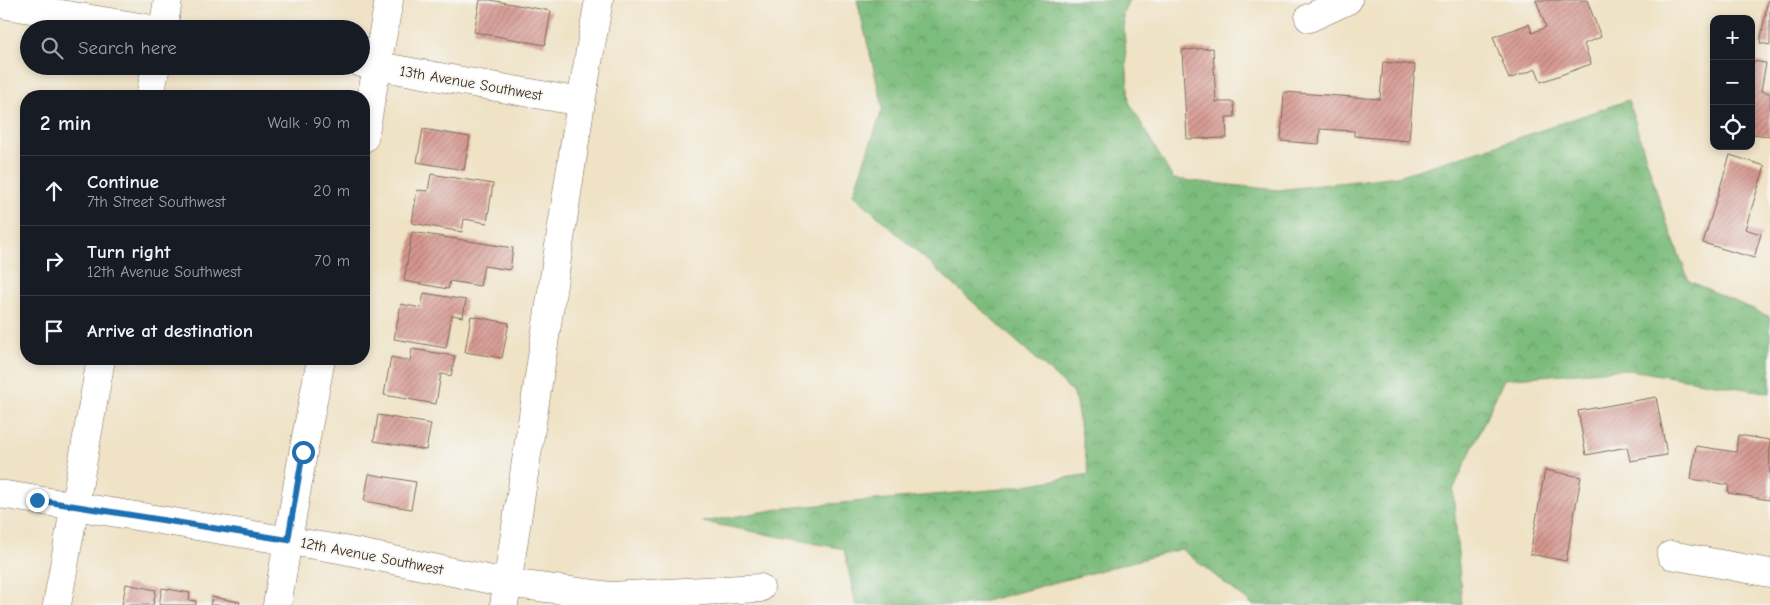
<!DOCTYPE html>
<meta charset="utf-8">
<style>
body{margin:0;font-family:"Comic Neue",sans-serif;background:#20242c;color:#f1f3f6}
.controls{position:absolute;right:15px;top:15px;display:grid;overflow:hidden;border-radius:10px;box-shadow:0 2px 8px #0003}
.controls button{width:45px;height:45px;display:grid;place-items:center;padding:0;border:0;border-bottom:1px solid #363941;background:#171b24;color:#f1f3f6;font:25px sans-serif}
.stop{position:absolute;width:15px;height:15px;margin:-11px;border:4px solid #1f6fb2;border-radius:50%;background:#fff}
.stop.end{background:#1f6fb2;border-color:#fff;box-shadow:0 1px 5px #0008}
.list{margin:0;padding:0;list-style:none}
h2{display:flex;justify-content:space-between;align-items:center;height:65px;margin:0;padding:0 20px;font-size:21px}
h2 small{font-size:16px;font-weight:400;color:#9ea1a6}
.list li{display:grid;grid-template-columns:32px 1fr auto;gap:15px;align-items:center;box-sizing:border-box;height:70px;padding:0 20px;border-top:1px solid #363941}
.list b{display:block;font-size:19px;white-space:nowrap}
.list p{margin:0;font-size:16px;white-space:nowrap;color:#9ea1a6}
.list em{font-size:16px;font-style:normal;color:#9ea1a6}
.icon{flex:none;width:28px;height:28px;fill:none;stroke:currentColor;stroke-width:2;stroke-linecap:round;stroke-linejoin:round}
.map{position:relative;flex:none;width:1770px;height:605px;overflow:hidden}
.search{position:absolute;background:#171b24;box-shadow:0 2px 8px #0003;left:20px;top:20px;width:350px;height:55px;display:flex;align-items:center;gap:12px;box-sizing:border-box;padding:0 18px;border-radius:28px;color:#9ea1a6;font-size:19px}
.panel{position:absolute;background:#171b24;box-shadow:0 2px 8px #0003;left:20px;top:90px;width:350px;height:275px;border-radius:20px}
.map>svg:first-child{display:block}
.forest{fill:url(#forest-crowns);stroke:#5c734d}
.building{fill:url(#building-hatch)}
.lines{fill:none;stroke-linecap:round;stroke-linejoin:round}
.minor-casing{stroke:#7a6a58;stroke-width:29}
.minor{stroke:#fff;stroke-width:28}
.route{stroke:#1f6fb2;stroke-width:6}
.labels{text-anchor:middle;stroke-width:4;stroke-linejoin:round;paint-order:stroke}
.street-label{font-size:15px;fill:#3b2a1e;stroke:#f6f6f2}
</style>
<div class="map">
<svg width="1770" height="605" viewBox="0 0 1770 605">
<defs>
<pattern id="forest-crowns" width="20" height="18" patternUnits="userSpaceOnUse" patternTransform="scale(1.25)"><rect width="20" height="18" fill="#7cbc7c"/><path d="M2 6a3 3 0 1 1 6 0M12 15a3 3 0 1 1 6 0" fill="none" stroke="#679965"/></pattern>
<pattern id="building-hatch" width="6" height="6" patternUnits="userSpaceOnUse" patternTransform="scale(1.25)"><rect width="6" height="6" fill="#d5968f"/><path d="M-1 1l2-2M0 6l6-6M5 7l2-2" fill="none" stroke="#ae7b74"/></pattern>
</defs>
<rect width="100%" height="100%" fill="#f6f6f2"/>
<filter id="ink" filterUnits="userSpaceOnUse"><feTurbulence type="fractalNoise" baseFrequency=".02" numOctaves="2"/><feDisplacementMap in="SourceGraphic" scale="10" xChannelSelector="R" yChannelSelector="G"/><feConvolveMatrix kernelMatrix="1 2 1 2 8 2 1 2 1" color-interpolation-filters="sRGB"/></filter>
<filter id="wash" filterUnits="userSpaceOnUse"><feTurbulence type="fractalNoise" baseFrequency=".0096" numOctaves="4" result="noise"/><feDisplacementMap in="SourceGraphic" scale="20" xChannelSelector="R" yChannelSelector="G"/><feGaussianBlur stdDeviation="1.12" result="paint"/><feColorMatrix in="noise" values="0 0 0 0 0 0 0 0 0 0 0 0 0 0 0 0 0 1.4 0 .05"/><feComposite in="paint" operator="in"/></filter>
<g filter="url(#wash)">
<rect width="100%" height="100%" fill="#efe2c5"/>
<path class="forest" d="M857 0H1129L1123 14 1129 102 1173 179 1278 190 1398 176 1513 140 1628 100 1664 215 1689 281 1770 317V393L1624 369 1504 379 1453 490 1462 605H1253L1181 549 970 605H856L844 549 703 522 785 508 1002 489 1089 474 1074 393 853 194 883 107Z"/>
<g id="blocks">
<g class="building">
<path d="M480 0H490L551 11 545 45 474 32Z"/>
<path d="M1536 0H1587L1601 37 1584 44 1591 64 1541 82 1536 69 1509 79 1493 37 1529 24 1532 33 1546 27Z"/>
<path d="M1768 0H1770V45L1760 43Z"/>
<path d="M1213 48 1216 102H1234L1235 117H1226L1227 138 1187 139 1182 50Z"/>
<path d="M1751 61 1766 63 1761 91 1770 93V136L1751 134Z"/>
<path d="M1383 62 1415 65 1409 141 1354 136V131L1320 129 1319 144 1281 141 1284 92 1380 99Z"/>
<path d="M423 129 470 137 464 170 417 162Z"/>
<path d="M1730 155 1765 166 1745 229 1761 234 1754 258 1703 243Z"/>
<path d="M431 174 493 184 487 223 464 219 462 232 412 223 417 190 428 191Z"/>
<path d="M412 232 513 248 510 270 484 266 480 286 450 281 448 289 404 281Z"/>
<path d="M424 293 466 300 463 317 452 315 446 348 394 339 401 304 421 308Z"/>
<path d="M471 316 509 323 502 358 465 352Z"/>
<path d="M412 349 455 356 451 376 441 374 436 404 384 395 391 357 410 361Z"/>
<path d="M1656 397 1667 455 1630 461 1627 447 1586 455 1578 411Z"/>
<path d="M378 415 431 424 426 450 374 441Z"/>
<path d="M1738 435 1770 440 1769 500 1728 493 1729 485 1691 479 1696 446 1736 452Z"/>
<path d="M1545 470 1581 477 1566 561 1530 554Z"/>
<path d="M369 474 416 482 411 509 364 501Z"/>
<path d="M126 584 156 590 153 605H122Z"/>
<path d="M162 588 190 593 189 600 196 601V605H159Z"/>
<path d="M212 597 240 602 239 605H210Z"/>
</g>
</g>
</g>
<g filter="url(#ink)">
<use href="#blocks" fill-opacity="0" stroke="#7a6a58" stroke-width="1"/>
<g class="lines">
<g class="minor-casing">
<g id="minor">
<path d="M0 4 152 29"/>
<path d="M1309 18 1348 0"/>
<path d="M163 29 168 0"/>
<path d="M361 63 581 102"/>
<path d="M150 96 156 66"/>
<path d="M364 138 389 0"/>
<path d="M0 494 339 549 507 583 610 596 760 588"/>
<path d="M1671 555 1770 573"/>
<path d="M57 605 101 359"/>
<path d="M277 605 303 453 321 359"/>
<path d="M504 605 581 102 599 0"/>
</g>
</g>
<use href="#minor" class="minor"/>
</g>
</g>
<g class="lines" filter="url(#ink)">
<path class="route" d="M37 500 288 540 303 452"/>
</g>
<g class="labels">
<g class="street-label">
<text transform="translate(471 83) rotate(10)" y="5">13th Avenue Southwest</text>
<text transform="translate(372 556) rotate(11)" y="5">12th Avenue Southwest</text>
</g>
</g>
</svg>
<div class="controls">
<button>+</button>
<button>−</button>
<button><svg class="icon" aria-label="locate" viewBox="0 0 24 24"><circle cx="12" cy="12" r="6"/><path d="M12 2v4M12 18v4M2 12h4M18 12h4"/></svg></button>
</div>
<div class="stop" style="left:303px;top:452px"></div>
<div class="stop end" style="left:37px;top:500px"></div>
<div class="search"><svg class="icon" aria-label="search" viewBox="0 0 24 24"><circle cx="10" cy="10" r="6"/><path d="M15 15l6 6"/></svg>Search here</div>
<section class="panel">
<h2>2 min<small>Walk · 90 m</small></h2>
<ul class="list">
<li><svg class="icon" aria-label="ahead" viewBox="0 0 24 24"><path d="M12 20V5M6 11l6-6 6 6"/></svg><div><b>Continue</b><p>7th Street Southwest</p></div><em>20 m</em></li>
<li><svg class="icon" aria-label="right" viewBox="0 0 24 24"><path d="M7 20v-9h11M14 6l5 5-5 5"/></svg><div><b>Turn right</b><p>12th Avenue Southwest</p></div><em>70 m</em></li>
<li><svg class="icon" aria-label="arrive" viewBox="0 0 24 24"><path d="M6 21V4h12l-3 4 3 4H6"/></svg><div><b>Arrive at destination</b></div></li>
</ul>
</section>
</div>
